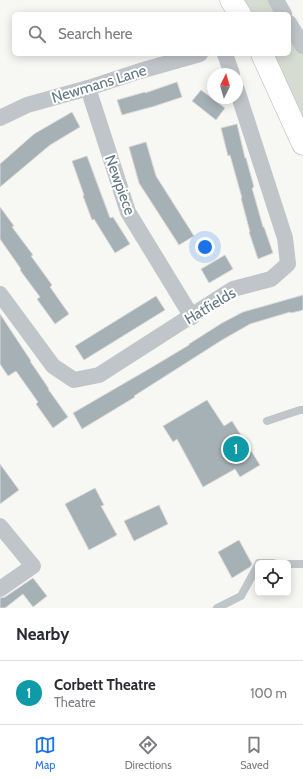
<!DOCTYPE html>
<style>
body{margin:0;font-family:Cabin,sans-serif;background:#f7f7f7;color:#2b2b33}
.controls{position:absolute;right:12px;bottom:12px;display:grid;overflow:hidden;border-radius:6px;box-shadow:0 2px 10px #0003}
.controls button{width:36px;height:36px;display:grid;place-items:center;padding:0;border:0;border-bottom:1px solid #e1e1e2;background:#fff;color:#2b2b33;font:20px sans-serif}
.compass{position:absolute;left:207px;top:68px;width:36px;height:36px;border-radius:50%;background:#fff;box-shadow:0 2px 10px #0003;rotate:5deg}
.you{position:absolute;left:205px;top:247px;width:14px;height:14px;margin:-10px;border:3px solid #fff;border-radius:50%;background:#1a73e8;box-shadow:0 0 0 6px #1a73e833}
.badge{display:grid;place-items:center;width:26px;height:26px;border-radius:50%;background:#1a73e8;color:#fff;font-size:13px;font-weight:700}
.pin{position:absolute;translate:-50% -50%;border:2px solid #fff;box-shadow:0 1px 4px #0006}
.list{margin:0;padding:0;list-style:none}
h2{display:flex;justify-content:space-between;align-items:center;height:52px;margin:0;padding:0 16px;font-size:17px}
h2 small{font-size:13px;font-weight:400;color:#7c7c81}
.list li{display:grid;grid-template-columns:26px 1fr auto;gap:12px;align-items:center;box-sizing:border-box;height:64px;padding:0 16px;border-top:1px solid #e1e1e2}
.list b{display:block;font-size:15px;white-space:nowrap}
.list p{margin:0;font-size:13px;white-space:nowrap;color:#7c7c81}
.list em{font-size:13px;font-style:normal;color:#7c7c81}
.icon{flex:none;width:22px;height:22px;fill:none;stroke:currentColor;stroke-width:2;stroke-linecap:round;stroke-linejoin:round}
.map{position:relative;flex:none;width:303px;height:608px;overflow:hidden}
.search{position:absolute;background:#fff;box-shadow:0 2px 10px #0003;left:12px;right:12px;top:12px;height:44px;display:flex;align-items:center;gap:10px;box-sizing:border-box;padding:0 14px;border-radius:6px;color:#7c7c81;font-size:15px}
.sheet{height:116px;background:#fff}
nav{display:flex;justify-content:space-around;align-items:center;box-sizing:border-box;height:56px;border-top:1px solid #e1e1e2;background:#fff;font-size:11px;color:#7c7c81}
nav a{display:grid;justify-items:center;gap:2px}
nav .on{color:#1a73e8}
.map>svg:first-child{display:block}
.green{fill:#d7dcd3}
.building{fill:#a6b1b6;stroke:#d9d8d6}
.lines{fill:none;stroke-linecap:round;stroke-linejoin:round}
.primary-casing{stroke:#b0b7ba;stroke-width:23}
.service{stroke:#bfc5c8;stroke-width:8}
.minor{stroke:#bfc5c8;stroke-width:16}
.primary{stroke:#fff;stroke-width:22}
.labels{text-anchor:middle;stroke-width:4;stroke-linejoin:round;paint-order:stroke}
.street-label{font-size:15px;fill:#607680;stroke:#fff}
</style>
<div class="map">
<svg width="303" height="608" viewBox="0 0 303 608">
<rect width="100%" height="100%" fill="#f7f7f4"/>
<g class="green">
<path d="M237 0H276L284 14H246Z"/>
<path d="M289 23 303 46V127L268 54H289Z"/>
</g>
<g class="building">
<path d="M177 82 182 97 155 106 122 115 117 100 145 92V93Z"/>
<path d="M201 90 225 108 216 120 192 101Z"/>
<path d="M72 112 80 127 50 145 0 187V164L34 134Z"/>
<path d="M237 124 245 158H246L254 187 252 188 263 227H264L273 253 258 259 249 232H250L241 198H242L230 155 228 156 221 128Z"/>
<path d="M146 142 156 176 194 236 179 245 139 183 129 147Z"/>
<path d="M87 156 110 218 113 217 130 244 115 253 94 219 92 220 83 196 84 195 72 161Z"/>
<path d="M0 207 14 226 12 227 33 255 31 256 52 285 50 287 69 314 55 324 37 299 40 297 20 270 21 269 0 239Z"/>
<path d="M225 255 233 269 209 283 201 269Z"/>
<path d="M303 295V310L291 313 290 312 250 324 222 340 134 396 135 397 82 429 73 413 154 366 189 345V344L222 323 243 312Z"/>
<path d="M156 296 165 310 84 360 75 346Z"/>
<path d="M0 314 31 361H30L49 389H48L68 417 53 428 36 404 38 402 16 371 8 376 0 364Z"/>
<path d="M207 400 224 426 232 421 260 465 240 477 235 469 203 487 177 439 173 442 163 426Z"/>
<path d="M0 464 19 490 0 504Z"/>
<path d="M95 488 104 505 101 506 117 535 89 550 65 504Z"/>
<path d="M159 505 168 524 134 541 124 521Z"/>
<path d="M239 540 252 564 250 567 232 578 218 552Z"/>
<path d="M33 578 47 596 33 607 23 594 5 608H0V598L5 597Z"/>
</g>
<g class="lines">
<g class="primary-casing">
<g id="primary">
<path d="M231 0 240 14"/>
<path d="M262 54 303 144"/>
</g>
</g>
<g class="service">
<path d="M267 421 300 410H303"/>
<path d="M259 563H273"/>
<path d="M288 564H303"/>
<path d="M217 608 241 596 258 565"/>
</g>
<g class="minor">
<path d="M276 0 284 14"/>
<path d="M289 23 303 46"/>
<path d="M225 54 232 74"/>
<path d="M88 88 128 212 192 317"/>
<path d="M0 118 27 105 88 88 140 71 200 54"/>
<path d="M0 294 53 366 74 380 99 375 233 289 271 279 288 264 285 238 237 90"/>
<path d="M0 526 33 566 0 589"/>
</g>
<use href="#primary" class="primary"/>
</g>
<g class="labels">
<g class="street-label">
<text transform="translate(99 84) rotate(-17)" y="5">Newmans Lane</text>
<text transform="translate(120 185) rotate(70)" y="5">Newpiece</text>
<text transform="translate(210 306) rotate(-31)" y="5">Hatfields</text>
</g>
</g>
</svg>
<div class="controls">
<button><svg class="icon" aria-label="locate" viewBox="0 0 24 24"><circle cx="12" cy="12" r="6"/><path d="M12 2v4M12 18v4M2 12h4M18 12h4"/></svg></button>
</div>
<svg class="compass" viewBox="-18 -18 36 36"><path d="M0-13l5 13h-10z" fill="#e53935"/><path d="M0 13l5-13h-10z" fill="#7c7c81"/></svg>
<div class="you"></div>
<div class="pin badge" style="left:236px;top:449px;background:#0f9aa8">1</div>
<div class="search"><svg class="icon" aria-label="search" viewBox="0 0 24 24"><circle cx="10" cy="10" r="6"/><path d="M15 15l6 6"/></svg>Search here</div>
</div>
<section class="sheet">
<h2>Nearby<small></small></h2>
<ul class="list">
<li><span class="badge" style="background:#0f9aa8">1</span><div><b>Corbett Theatre</b><p>Theatre</p></div><em>100 m</em></li>
</ul>
</section>
<nav>
<a class="on"><svg class="icon" aria-label="map" viewBox="0 0 24 24"><path d="M3 6l6-2 6 2 6-2v14l-6 2-6-2-6 2zM9 4v14M15 6v14"/></svg>Map</a>
<a><svg class="icon" aria-label="directions" viewBox="0 0 24 24"><path d="M12 3l9 9-9 9-9-9zM9 14v-3h6M13 9l2 2-2 2"/></svg>Directions</a>
<a><svg class="icon" aria-label="saved" viewBox="0 0 24 24"><path d="M7 4h10v16l-5-4-5 4z"/></svg>Saved</a>
</nav>
